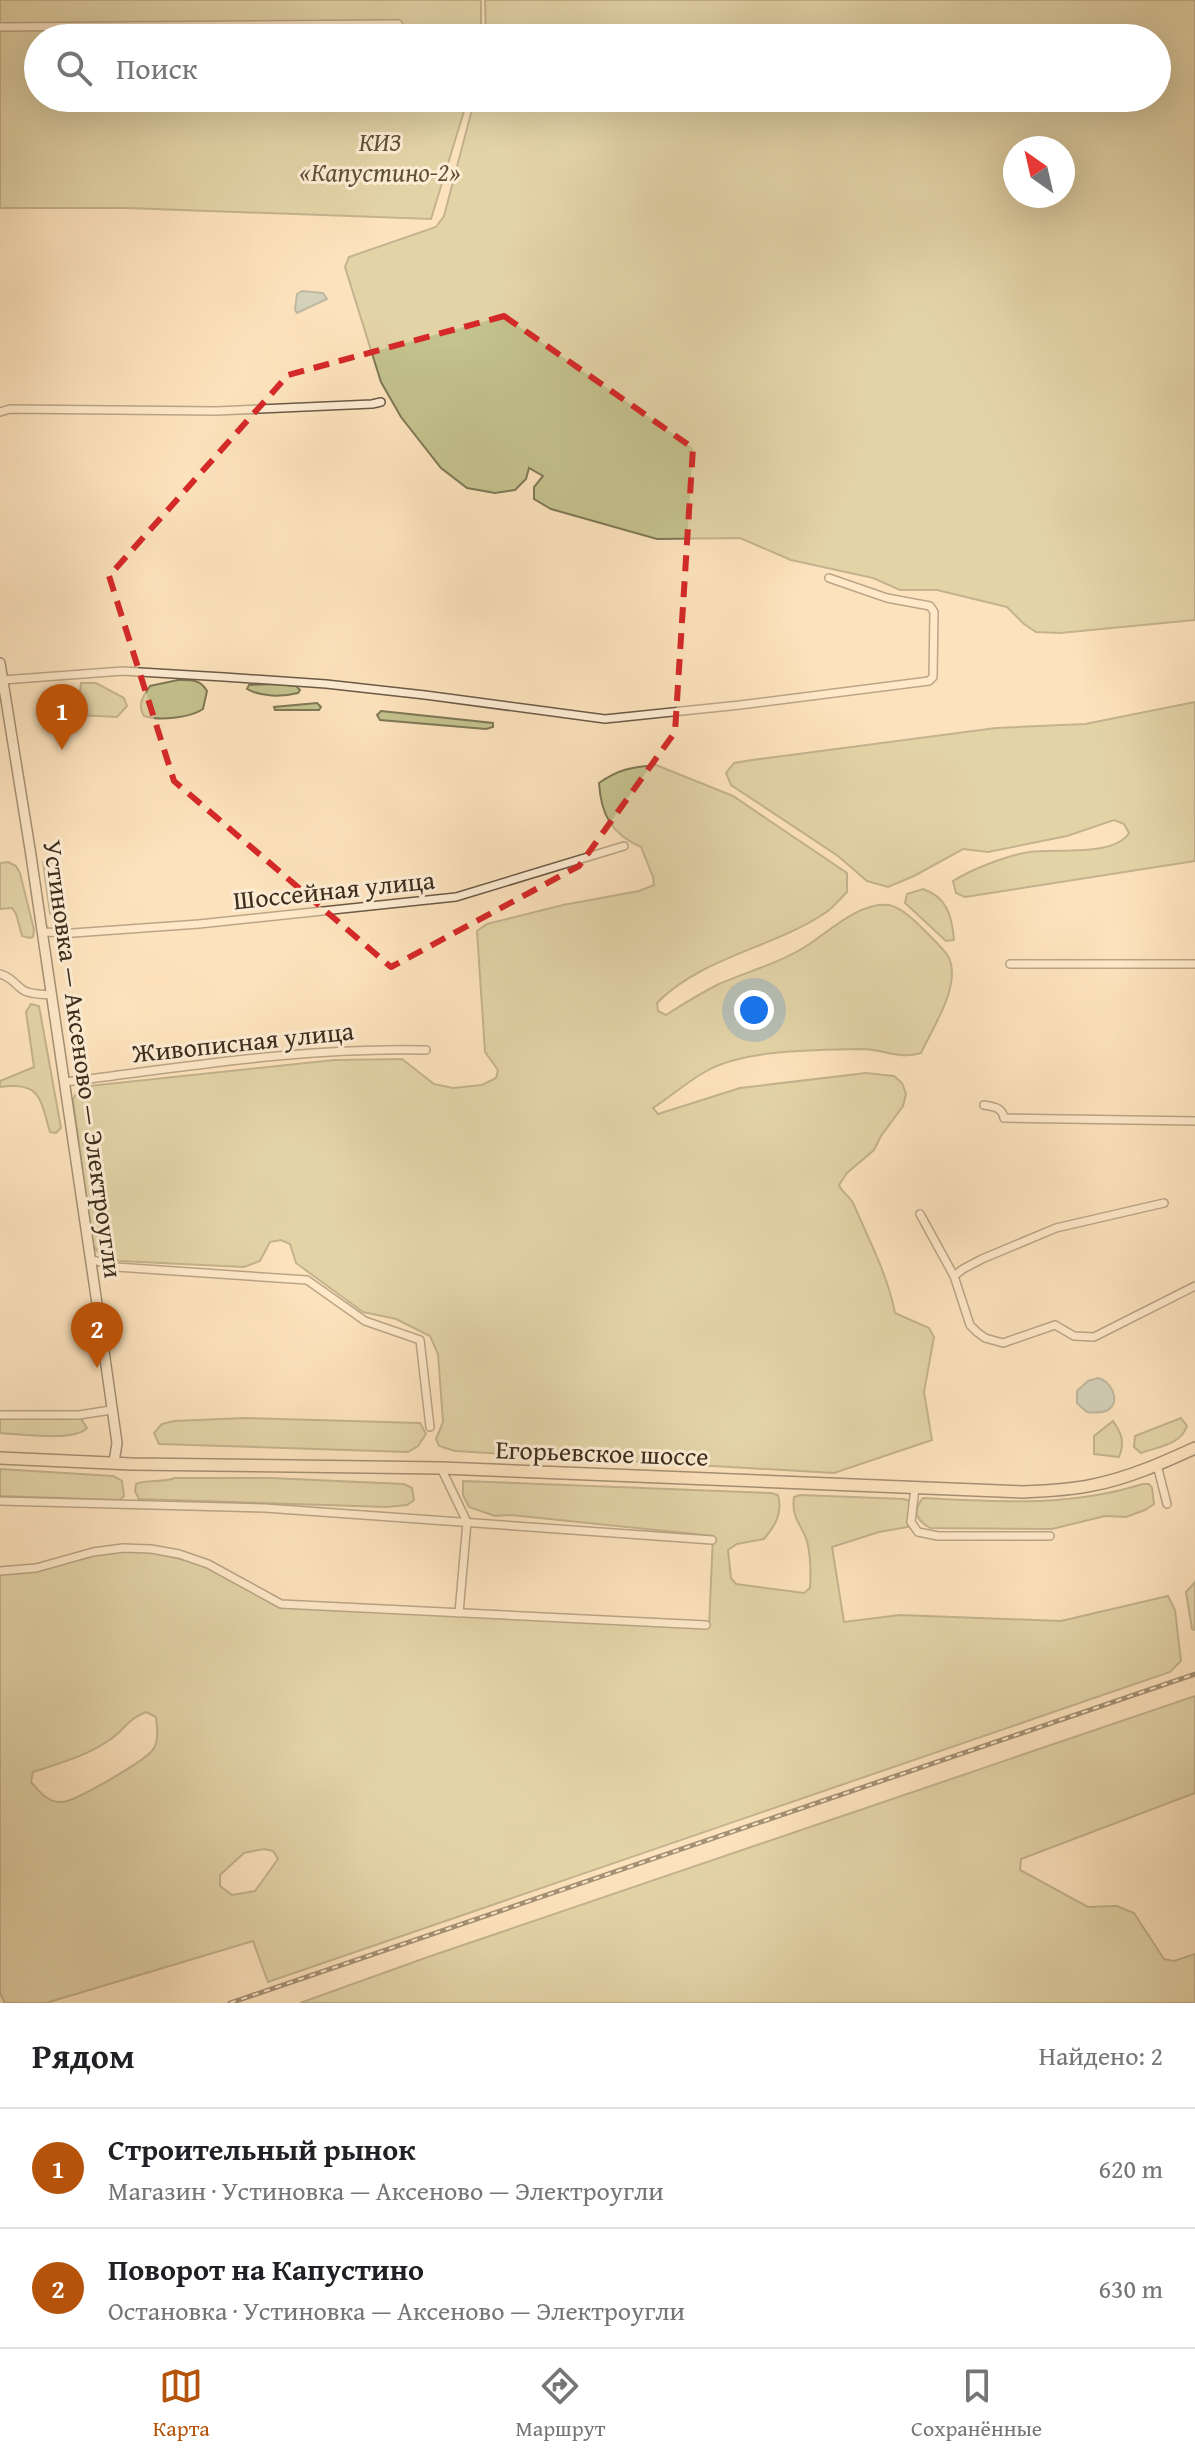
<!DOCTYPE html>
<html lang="ru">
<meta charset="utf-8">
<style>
body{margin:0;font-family:"Gentium Book Plus",serif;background:#f2f2f2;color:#202124}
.compass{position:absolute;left:1003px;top:136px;width:72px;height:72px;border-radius:50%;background:#fff;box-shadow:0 8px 32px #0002;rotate:326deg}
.you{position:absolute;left:754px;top:1010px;width:28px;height:28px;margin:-20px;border:6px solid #fff;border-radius:50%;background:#1a73e8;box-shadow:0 0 0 12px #1a73e833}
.badge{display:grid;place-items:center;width:52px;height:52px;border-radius:50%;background:#b45309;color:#fff;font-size:26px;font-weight:700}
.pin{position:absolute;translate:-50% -66px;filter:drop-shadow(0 2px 4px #0008)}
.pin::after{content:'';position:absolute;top:42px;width:28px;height:24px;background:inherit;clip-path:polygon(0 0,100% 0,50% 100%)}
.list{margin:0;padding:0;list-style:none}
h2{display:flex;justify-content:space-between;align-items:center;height:104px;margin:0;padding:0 32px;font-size:34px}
h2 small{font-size:26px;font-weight:400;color:#757577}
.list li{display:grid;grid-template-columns:52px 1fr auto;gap:24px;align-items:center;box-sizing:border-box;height:120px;padding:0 32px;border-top:2px solid #e0e0e0}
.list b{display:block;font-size:30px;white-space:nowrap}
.list p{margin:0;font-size:26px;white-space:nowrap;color:#757577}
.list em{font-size:26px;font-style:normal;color:#757577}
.icon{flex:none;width:44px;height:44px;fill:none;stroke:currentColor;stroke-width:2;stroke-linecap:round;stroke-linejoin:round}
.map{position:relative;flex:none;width:1195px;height:2003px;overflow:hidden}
.search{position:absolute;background:#fff;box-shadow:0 8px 32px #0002;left:24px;right:24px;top:24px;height:88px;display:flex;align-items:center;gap:20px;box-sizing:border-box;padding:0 28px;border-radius:44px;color:#757577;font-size:30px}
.sheet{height:344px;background:#fff}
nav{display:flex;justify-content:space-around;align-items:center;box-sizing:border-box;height:112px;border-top:2px solid #e0e0e0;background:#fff;font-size:22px;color:#757577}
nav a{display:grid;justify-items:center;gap:4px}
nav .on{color:#b45309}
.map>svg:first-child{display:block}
.green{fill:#c4c28e;stroke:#7f7856;stroke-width:2;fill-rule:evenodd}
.water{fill:#a2bcb9;stroke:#78837b;stroke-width:2}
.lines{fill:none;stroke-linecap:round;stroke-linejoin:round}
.minor-casing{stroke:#6b5a45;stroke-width:10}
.secondary-casing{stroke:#3a2d1d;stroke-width:12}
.primary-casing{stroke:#3a2d1d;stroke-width:14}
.minor{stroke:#feedd4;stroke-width:7}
.secondary{stroke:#feedd4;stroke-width:9}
.primary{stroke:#fde3bd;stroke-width:11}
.rail-casing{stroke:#3a2d1d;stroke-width:5}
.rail{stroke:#feedd4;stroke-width:2;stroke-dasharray:6;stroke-linecap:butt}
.marked{fill:none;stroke:#d62828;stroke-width:6;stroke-dasharray:16 10;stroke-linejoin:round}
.labels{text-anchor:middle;stroke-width:6;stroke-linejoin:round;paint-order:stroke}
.park-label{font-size:26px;font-style:italic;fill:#5c5239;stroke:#feedd4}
.street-label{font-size:26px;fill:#3a2d1d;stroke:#feedd4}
</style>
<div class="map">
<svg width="1195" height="2003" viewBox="0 0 1195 2003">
<rect width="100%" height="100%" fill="#fde3bd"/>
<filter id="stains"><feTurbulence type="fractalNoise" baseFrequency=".0025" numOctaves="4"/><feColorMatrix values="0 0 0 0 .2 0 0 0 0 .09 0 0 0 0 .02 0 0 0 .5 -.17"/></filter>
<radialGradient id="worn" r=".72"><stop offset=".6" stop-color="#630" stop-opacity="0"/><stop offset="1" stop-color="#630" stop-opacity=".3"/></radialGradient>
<g class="green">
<path d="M0 0H481V38H38V98H468L431 219 127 208H0Z"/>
<path d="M485 0H1195V620L1060 633 1036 632 1024 624 1007 607 937 590H900L873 578 791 560 740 538 657 539 551 509 534 499V487L543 476 529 468 526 479 515 490 495 493 467 488 441 468 401 417 381 382 345 267 349 257 436 227 444 216 475 98H1157V38H486ZM1063 148V196H1015V148Z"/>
<path d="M178 680C191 680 200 679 207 691L203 709C190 718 159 721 144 716 137 705 143 696 150 686Z"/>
<path d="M81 683H96L124 698 127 706 117 717 77 715Z"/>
<path d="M276 684 296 686 300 690 298 693C282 697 261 697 247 689L249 685Z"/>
<path d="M1195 702V861L965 897 956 893 953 881C972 869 1006 856 1029 852 1055 848 1114 857 1129 833L1124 824 1114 820 1067 836 988 852 963 849 914 876 888 887 867 881 838 856 731 785 726 773 734 763 752 760 996 728 1085 724Z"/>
<path d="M317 703 321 707 319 710H275L274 707Z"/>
<path d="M381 711 493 723V727L486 729 380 720 377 715Z"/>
<path d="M656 765 733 796 847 873V892C840 899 833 908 825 913 775 947 700 958 657 1003L658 1011 666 1015C683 1004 701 993 719 984 749 971 780 963 808 945 829 931 861 901 889 905 904 908 921 927 932 938 937 943 944 950 948 956 963 983 932 1029 921 1053 899 1060 883 1049 861 1049 816 1050 741 1049 703 1073 686 1083 670 1097 653 1108L658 1114 740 1088 866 1073 894 1076 902 1083 906 1094 903 1106 881 1136 874 1150 847 1173 839 1185C843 1194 851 1197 854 1205 869 1240 888 1276 895 1313L929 1328 934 1337 924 1392 932 1440 834 1473 455 1451 439 1446 436 1439 443 1422 438 1354 430 1336 396 1319 363 1312 296 1263 290 1244 281 1240 270 1242 260 1261 244 1267 120 1261 101 1256 93 1245 73 1100 77 1091 89 1086 334 1060 402 1059 434 1084 453 1088 482 1085 496 1078 498 1070 485 1052 477 931 487 924 563 905 639 891 654 885 653 877 641 847C611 834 601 814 599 783 619 769 632 767 656 765Z"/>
<path d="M49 860 52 865 61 916 55 918 50 913 43 862Z"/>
<path d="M8 862 16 866 20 873 34 930 33 937 30 938 22 936 16 914 12 908 0 909V863Z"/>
<path d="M923 889C947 897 952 916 954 940L946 941 905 903 907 894Z"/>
<path d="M31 1004 39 1006 61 1128 56 1133 50 1132C40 1099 41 1081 0 1087V1081L34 1067 26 1012Z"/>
<path d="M245 1418 420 1423 426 1434 418 1446 408 1452 159 1444 154 1433 162 1424 174 1421Z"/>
<path d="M1181 1418 1187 1426C1181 1445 1157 1447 1141 1453L1134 1447 1135 1436Z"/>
<path d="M0 1419H81L87 1428C74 1442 20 1434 0 1433Z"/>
<path d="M1113 1421C1122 1434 1125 1442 1119 1457L1094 1454V1436Z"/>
<path d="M0 1469 113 1476 122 1481 124 1496 120 1500 0 1496Z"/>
<path d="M175 1478H270L404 1484 412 1488 414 1500 407 1505 387 1507 139 1499 135 1491 136 1484C148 1479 162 1483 175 1478Z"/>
<path d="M463 1481 771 1493 778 1495C783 1513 775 1526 764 1539L737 1544 728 1550 731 1578 736 1584 804 1593 810 1588C811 1572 811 1557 807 1541 801 1523 791 1518 794 1497L800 1495 904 1499 910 1501 908 1527 879 1532 832 1547 844 1622 900 1615 1061 1621 1168 1596 1175 1610 1181 1661 1170 1672 268 1982 253 1941 46 2003H5L0 1993V1574L93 1555 128 1551 153 1552 207 1566 280 1607 709 1627 713 1536 511 1515 495 1516 469 1507 463 1495ZM146 1712 156 1717C157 1727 159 1739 154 1748 149 1759 74 1802 62 1802 48 1803 40 1792 31 1782L33 1772C60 1763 87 1756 111 1739 125 1729 128 1719 146 1712ZM264 1849 273 1851 278 1859 255 1891 232 1895 220 1886V1875L244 1853Z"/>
<path d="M1143 1484H1149L1152 1488 1154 1504 1145 1510 1126 1517 1105 1516 1052 1529 930 1528C916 1520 912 1511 923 1498 999 1502 1069 1507 1143 1484Z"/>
<path d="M1195 1582V1630L1192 1629 1186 1592Z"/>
<path d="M1195 1696V1793L1021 1859 1020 1870 1088 1907 1117 1906 1134 1913 1164 1959 1174 1961 1195 1954V2003H300L428 1957Z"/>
</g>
<g class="water">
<path d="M302 291 323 293 327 299 297 313 295 310 297 294Z"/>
<path d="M1098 1378C1110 1380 1122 1401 1108 1410 1102 1413 1094 1413 1087 1412L1077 1403V1391L1088 1381Z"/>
</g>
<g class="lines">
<g class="minor-casing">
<g id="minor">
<path d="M0 27 398 24"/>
<path d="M0 412 10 409 216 411 372 404 381 402"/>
<path d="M3 680 123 671 224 677 326 684 425 695 605 719 740 705 929 681 933 677 934 612 930 606 887 598 829 578"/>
<path d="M42 932 73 933 199 924 456 897 624 846"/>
<path d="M1010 964H1195"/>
<path d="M0 974C12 977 14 984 23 990 31 995 42 994 51 995"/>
<path d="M65 1082C185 1067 305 1047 426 1050"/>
<path d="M984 1105C994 1107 1002 1107 1004 1118L1195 1121"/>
<path d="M920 1214 954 1276 970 1325 977 1332 985 1338 1003 1343 1055 1325 1074 1336 1094 1337 1195 1286"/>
<path d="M90 1259 116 1267 307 1280 365 1321 420 1340 430 1427"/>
<path d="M954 1276 963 1269 982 1259 1056 1228 1164 1203"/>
<path d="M0 1415H79L111 1410"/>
<path d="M1157 1465 1167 1504"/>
<path d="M441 1468 467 1522 459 1613"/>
<path d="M915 1488 911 1522 918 1532 938 1536H1050"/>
<path d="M0 1501 265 1508 712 1540"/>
<path d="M0 1571 36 1568 93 1552 123 1548 151 1549 179 1554 208 1564 281 1604 706 1625"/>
</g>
</g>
<g class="secondary-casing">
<path id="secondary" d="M0 663 30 849 104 1351 117 1443 114 1462"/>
</g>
<g class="primary-casing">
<path id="primary" d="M0 1458 132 1464 441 1468 1023 1492C1047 1491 1070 1490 1093 1485 1129 1478 1162 1463 1195 1448"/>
</g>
<use href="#minor" class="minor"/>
<use href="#secondary" class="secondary"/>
<use href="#primary" class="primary"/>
<g class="rail-casing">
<path id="rail" d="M230 2003 1195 1674"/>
</g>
<use href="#rail" class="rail"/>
</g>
<path d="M0 0H1195V2003H0ZM504 316 693 448 675 732 579 866 391 967 174 781 109 576 288 375Z" fill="#fde3bd" fill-opacity=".55" fill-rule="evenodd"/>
<path class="marked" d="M504 316 693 448 675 732 579 866 391 967 174 781 109 576 288 375Z"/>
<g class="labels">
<g class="park-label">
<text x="380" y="151">КИЗ<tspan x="380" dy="30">«Капустино-2»</tspan></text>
</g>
<g class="street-label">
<text transform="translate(334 890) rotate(-6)" y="9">Шоссейная улица</text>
<text transform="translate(243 1042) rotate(-6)" y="9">Живописная улица</text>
<text transform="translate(83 1059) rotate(82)" y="9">Устиновка — Аксеново — Электроугли</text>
<text transform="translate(602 1453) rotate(2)" y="9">Егорьевское шоссе</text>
</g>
</g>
<rect width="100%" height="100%" filter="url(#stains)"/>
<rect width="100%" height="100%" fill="url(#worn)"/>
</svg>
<svg class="compass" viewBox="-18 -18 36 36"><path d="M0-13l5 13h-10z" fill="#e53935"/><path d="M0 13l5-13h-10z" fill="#757577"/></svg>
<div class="you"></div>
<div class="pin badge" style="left:62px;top:750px">1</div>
<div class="pin badge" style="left:97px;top:1368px">2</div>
<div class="search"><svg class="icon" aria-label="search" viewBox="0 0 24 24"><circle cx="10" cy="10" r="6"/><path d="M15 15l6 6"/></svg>Поиск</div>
</div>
<section class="sheet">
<h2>Рядом<small>Найдено: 2</small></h2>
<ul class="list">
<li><span class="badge">1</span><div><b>Строительный рынок</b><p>Магазин · Устиновка — Аксеново — Электроугли</p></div><em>620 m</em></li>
<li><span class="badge">2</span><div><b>Поворот на Капустино</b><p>Остановка · Устиновка — Аксеново — Электроугли</p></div><em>630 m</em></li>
</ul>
</section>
<nav>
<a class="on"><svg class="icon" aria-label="map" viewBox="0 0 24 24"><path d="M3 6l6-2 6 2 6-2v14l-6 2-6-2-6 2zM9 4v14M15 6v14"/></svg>Карта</a>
<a><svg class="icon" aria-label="directions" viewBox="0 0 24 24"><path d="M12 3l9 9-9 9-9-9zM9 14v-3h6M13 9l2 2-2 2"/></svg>Маршрут</a>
<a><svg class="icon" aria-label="saved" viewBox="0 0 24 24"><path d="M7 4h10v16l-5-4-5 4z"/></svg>Сохранённые</a>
</nav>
